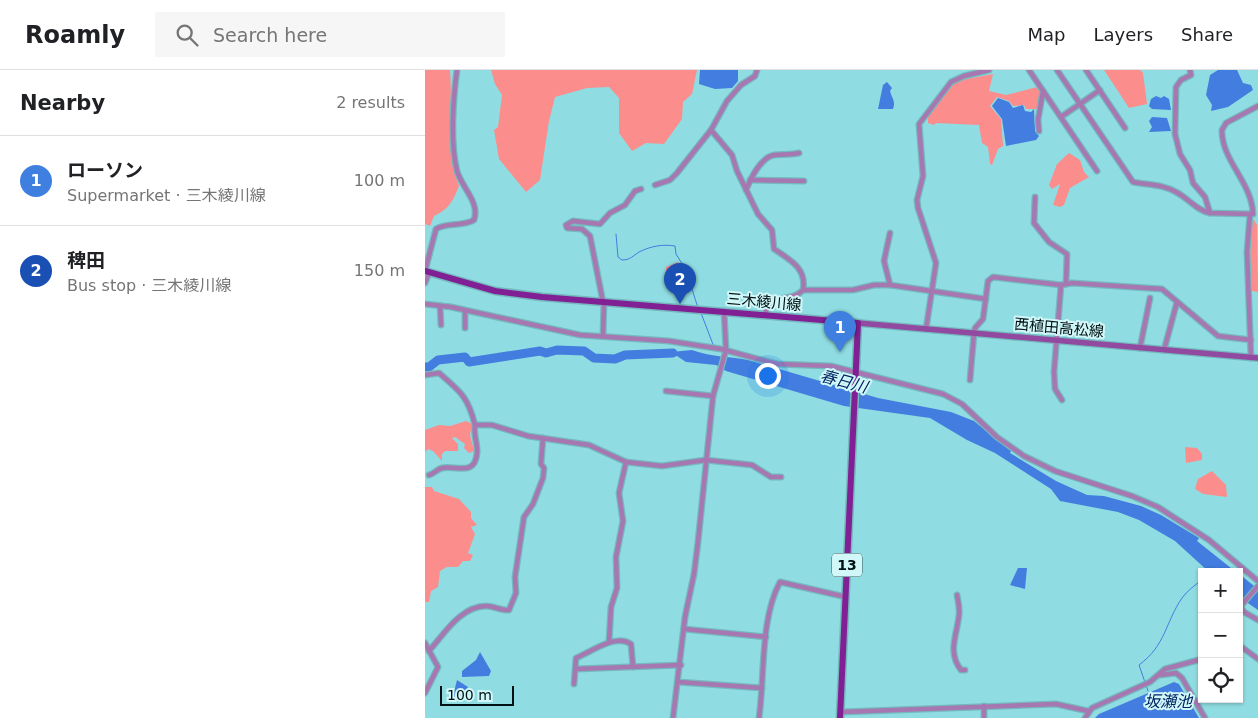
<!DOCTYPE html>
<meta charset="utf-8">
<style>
body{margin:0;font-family:"DejaVu Sans","Noto Sans JP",sans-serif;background:#f6f6f6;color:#202124}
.controls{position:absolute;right:15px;bottom:15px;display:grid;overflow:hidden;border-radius:0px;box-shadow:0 1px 4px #0004}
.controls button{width:45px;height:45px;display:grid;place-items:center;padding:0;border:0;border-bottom:1px solid #e0e0e0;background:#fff;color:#202124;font:25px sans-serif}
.scale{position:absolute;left:15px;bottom:12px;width:74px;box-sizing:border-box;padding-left:5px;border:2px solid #001113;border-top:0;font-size:14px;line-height:18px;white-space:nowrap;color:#001113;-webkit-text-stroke:4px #d1f7f9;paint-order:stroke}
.you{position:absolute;left:342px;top:305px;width:18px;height:18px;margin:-12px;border:4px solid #fff;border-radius:50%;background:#1a73e8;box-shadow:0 0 0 8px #1a73e833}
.badge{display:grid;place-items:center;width:32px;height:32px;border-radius:50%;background:#b45309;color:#fff;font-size:16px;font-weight:700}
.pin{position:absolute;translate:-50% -41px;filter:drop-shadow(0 1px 2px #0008)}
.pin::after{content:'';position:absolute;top:26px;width:18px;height:15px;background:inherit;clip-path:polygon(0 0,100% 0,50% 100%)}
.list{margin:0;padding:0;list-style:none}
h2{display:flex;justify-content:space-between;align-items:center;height:65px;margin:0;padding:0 20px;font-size:21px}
h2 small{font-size:16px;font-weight:400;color:#757577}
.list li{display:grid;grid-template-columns:32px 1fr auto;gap:15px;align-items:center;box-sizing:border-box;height:90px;padding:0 20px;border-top:1px solid #e0e0e0}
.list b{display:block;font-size:19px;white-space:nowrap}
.list p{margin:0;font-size:16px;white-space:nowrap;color:#757577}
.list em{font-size:16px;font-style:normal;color:#757577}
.icon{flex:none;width:28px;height:28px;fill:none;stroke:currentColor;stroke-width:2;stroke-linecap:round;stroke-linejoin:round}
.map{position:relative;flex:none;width:833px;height:648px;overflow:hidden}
header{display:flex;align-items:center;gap:30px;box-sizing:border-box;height:70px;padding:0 25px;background:#fff;border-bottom:1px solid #e0e0e0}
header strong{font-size:24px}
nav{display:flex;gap:28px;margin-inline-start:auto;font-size:18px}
.search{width:350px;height:45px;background:#f6f6f6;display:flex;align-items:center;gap:12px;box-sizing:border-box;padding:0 18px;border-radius:0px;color:#757577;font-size:19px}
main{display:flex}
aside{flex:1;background:#fff}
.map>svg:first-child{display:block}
.green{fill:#fc8d8d}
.water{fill:#437de0}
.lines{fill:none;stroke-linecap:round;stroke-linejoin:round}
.stream{stroke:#437de0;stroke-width:1}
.river{stroke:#437de0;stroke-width:9}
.minor-casing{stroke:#75b8bd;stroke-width:7}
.secondary-casing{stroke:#75b8bd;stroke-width:8}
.primary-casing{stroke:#75b8bd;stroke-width:9}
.minor{stroke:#a777b1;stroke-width:4.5}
.secondary{stroke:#924aa1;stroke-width:5.5}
.primary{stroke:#811f94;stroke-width:6}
.labels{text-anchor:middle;stroke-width:4;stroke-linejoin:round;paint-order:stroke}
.shield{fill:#d1f7f9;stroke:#3f5658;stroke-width:1}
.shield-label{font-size:14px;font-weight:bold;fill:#001113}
.street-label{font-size:15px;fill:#001113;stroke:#d1f7f9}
.water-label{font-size:16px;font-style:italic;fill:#012461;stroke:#d1f7f9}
</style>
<header>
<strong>Roamly</strong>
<div class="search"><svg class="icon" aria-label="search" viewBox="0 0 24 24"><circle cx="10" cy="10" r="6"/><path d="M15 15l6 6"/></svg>Search here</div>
<nav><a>Map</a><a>Layers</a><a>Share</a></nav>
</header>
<main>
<aside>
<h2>Nearby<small>2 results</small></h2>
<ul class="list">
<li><span class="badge" style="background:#3f7fe0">1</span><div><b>ローソン</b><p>Supermarket · 三木綾川線</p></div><em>100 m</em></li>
<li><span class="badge" style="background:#1a4fb4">2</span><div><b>稗田</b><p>Bus stop · 三木綾川線</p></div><em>150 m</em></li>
</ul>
</aside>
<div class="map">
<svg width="833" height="648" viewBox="0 0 833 648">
<rect width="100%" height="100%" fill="#8fdde2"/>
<g class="green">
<path d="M0 0H25C28 39 21 79 34 116 28 131 24 139 9 146L5 156 0 154Z"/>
<path d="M66 0H272L267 24 258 32 257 49 239 74 221 73 207 81 194 63V28L184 17 162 18 130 27 124 51 115 110 101 122 74 89 69 60 73 57 77 25 70 14Z"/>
<path d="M679 0H715L718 3 722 34 704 38Z"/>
<path d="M568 4 564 21 581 25 612 17 616 24 613 39H601L599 35 588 36 584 31 572 27 565 36 576 49 578 76 573 79 567 95 565 94 563 77 557 73 554 55 511 53 509 55 503 53V43L531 11Z"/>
<path d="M644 83 655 90 659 102 664 107 645 118 639 135 635 137 628 135 635 114 627 119 624 115 632 94Z"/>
<path d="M827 147 832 155 833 222 827 221 825 186Z"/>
<path d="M253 192 260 201 262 213 254 212 241 201V197Z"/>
<path d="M41 351 47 354 45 365 49 381 44 383 39 378 40 374 30 367 27 368 33 374V381H20L17 384V391L8 381 3 379 0 382V360L14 355 25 356Z"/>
<path d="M760 377 772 378 777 384V390L761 393Z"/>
<path d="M787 401 801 415 802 427 778 424 770 419 773 409Z"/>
<path d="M0 417H7L9 421 34 429 46 442V448L52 455 46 457 50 464 43 483 48 485 45 491H38L33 497H22L15 501 13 517 6 521 4 532H0Z"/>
</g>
<g class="water">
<path d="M275 0H313V11L307 18 290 19 274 14Z"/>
<path d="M793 0H812L818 13 826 15 828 20 803 37 786 41 787 35 781 25 785 5Z"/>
<path d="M462 12 467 18 465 21C467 29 471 31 468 39H453L458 15Z"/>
<path d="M731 26 736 28 739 26 744 29 746 40 727 39 724 36 726 29Z"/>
<path d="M573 28 584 32 588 38 598 35 600 41 606 42 609 39 610 61 614 66 611 70 581 76 577 49 567 36Z"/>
<path d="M727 47 742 48 746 61 724 62 727 57 724 51Z"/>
<path d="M267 280C286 287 303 286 323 290L453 328 526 342 549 351 586 381 585 383 631 411 662 425 679 426 716 436 736 445 774 468 772 471 811 502H784L750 471 714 450 693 442 635 431 626 419 570 383 542 370 505 348 419 336 301 301 291 295 261 292 252 286 236 283Z"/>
<path d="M593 498H602L600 519 585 515Z"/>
<path d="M814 504 833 519V540L814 527Z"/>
<path d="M55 582 66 601 64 606 37 607V601L51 590Z"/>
<path d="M32 610 43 617 36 628 27 630Z"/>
<path d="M749 612 754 614 774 648H670L674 644Z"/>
</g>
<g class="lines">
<g class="stream">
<path d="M191 164 193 187 197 190C205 190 208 186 214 182 226 176 238 174 250 176L251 184 261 200 273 238"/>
<path d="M276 243 289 277"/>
<path d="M723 621 714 595C741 575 740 553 757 528 762 521 770 515 777 510"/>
</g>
<path class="river" d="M0 297H4L13 290 40 287 44 292 115 281 121 283 132 280 159 281 169 288 190 289 200 285 248 283"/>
<g class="minor-casing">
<g id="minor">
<path d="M604 0 672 101"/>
<path d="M632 0 708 112C723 115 737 114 751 122 763 128 772 141 785 143L828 144C827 112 796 90 797 60L801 53 833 36"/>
<path d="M661 0 700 58"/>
<path d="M765 0 766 5 756 10 751 17 750 64 755 84 765 100 768 113 780 127 785 143"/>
<path d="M636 47 675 20"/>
<path d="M286 60 307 85 312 101 333 144 347 160 349 179C365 190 382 198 378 220 365 234 346 221 340 244"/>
<path d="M614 61 613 50 618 21"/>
<path d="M325 110 379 111"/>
<path d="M230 115 245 110 252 103 286 60 302 31 316 15 330 6 332 0"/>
<path d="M321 120C326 108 335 88 349 85 357 84 366 85 374 83"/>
<path d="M610 127 609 153 624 172 642 184 641 214"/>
<path d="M825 144 822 182 826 288"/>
<path d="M0 201 11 159C22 152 37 157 49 150 55 132 37 118 32 101 25 73 28 29 32 0"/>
<path d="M0 213 4 203"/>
<path d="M465 215 459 191 465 163"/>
<path d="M636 215 629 302 630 319 637 330"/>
<path d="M378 220H428L449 215H465L561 229"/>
<path d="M178 232 165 166 157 159 142 158 141 155 148 151 175 154 185 143 200 135 210 121 216 119"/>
<path d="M0 234 26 237 155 265 244 271 296 279 352 294 406 296 518 324 537 334 572 367 599 386 630 401 707 426 733 437 784 470 833 511"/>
<path d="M15 236 16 255"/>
<path d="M40 258V241"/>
<path d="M501 259 511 193 493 138 492 130 498 106 494 54 526 12 539 6 564 0"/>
<path d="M178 265 179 232"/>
<path d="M715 278 725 228"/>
<path d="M739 280 752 232"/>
<path d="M0 305 14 303C36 322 43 327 50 355H67L103 366 164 375 201 392 237 396 281 390 327 395 346 407H356"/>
<path d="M545 310 549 263 550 258 558 249 563 211 568 207 636 215 647 213 737 219 793 266 826 270"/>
<path d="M241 321 288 326"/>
<path d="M4 405C9 404 12 399 17 398 31 395 50 407 52 383 53 374 48 365 50 355"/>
<path d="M532 525C533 531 535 539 534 545 532 565 522 582 536 600H540"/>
<path d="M814 534 819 542 833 550"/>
<path d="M814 538 833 516"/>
<path d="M259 559 341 567"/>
<path d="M184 572 186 537 192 518 191 487 198 451 194 423 201 392"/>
<path d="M0 573 13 597 0 623"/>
<path d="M814 575 833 589"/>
<path d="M4 581C19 564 36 536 61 536 69 536 77 541 84 540L91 523 90 507 99 447 108 434 118 408 119 398 116 394 118 368"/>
<path d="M151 599 256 595"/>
<path d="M735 605 751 603 757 608 780 648"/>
<path d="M253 612 337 618"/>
<path d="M149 614 151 588C166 582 191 563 206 574L208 597"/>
<path d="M559 636V648"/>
<path d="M416 642 631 634 663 641"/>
<path d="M248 648 260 547 269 504 273 472 288 326 301 280 299 241"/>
<path d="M334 648C340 605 335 549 355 512L421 527"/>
<path d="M660 648 667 638 725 612 740 599 777 589"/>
</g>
</g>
<g class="secondary-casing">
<path id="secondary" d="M433 253 833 288"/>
</g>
<g class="primary-casing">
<path id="primary" d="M0 201 70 221 117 227 433 253 415 648"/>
</g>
<use href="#minor" class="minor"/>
<use href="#secondary" class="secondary"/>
<use href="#primary" class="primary"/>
</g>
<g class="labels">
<rect class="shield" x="407" y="483.5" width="30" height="23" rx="4"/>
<g class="shield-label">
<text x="422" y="500">13</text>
</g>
<g class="street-label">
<text transform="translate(339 232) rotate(5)" y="5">三木綾川線</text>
<text transform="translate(634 258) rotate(5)" y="5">西植田高松線</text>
</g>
<g class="water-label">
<text transform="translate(419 311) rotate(15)" y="6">春日川</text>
<text x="743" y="637">坂瀬池</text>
</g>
</g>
</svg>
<div class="controls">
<button>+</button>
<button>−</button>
<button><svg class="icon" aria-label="locate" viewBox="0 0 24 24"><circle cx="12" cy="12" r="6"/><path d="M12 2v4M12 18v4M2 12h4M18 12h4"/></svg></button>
</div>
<div class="scale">100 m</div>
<div class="you"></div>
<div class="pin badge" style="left:415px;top:282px;background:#3f7fe0">1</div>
<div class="pin badge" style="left:255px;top:234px;background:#1a4fb4">2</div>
</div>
</main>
